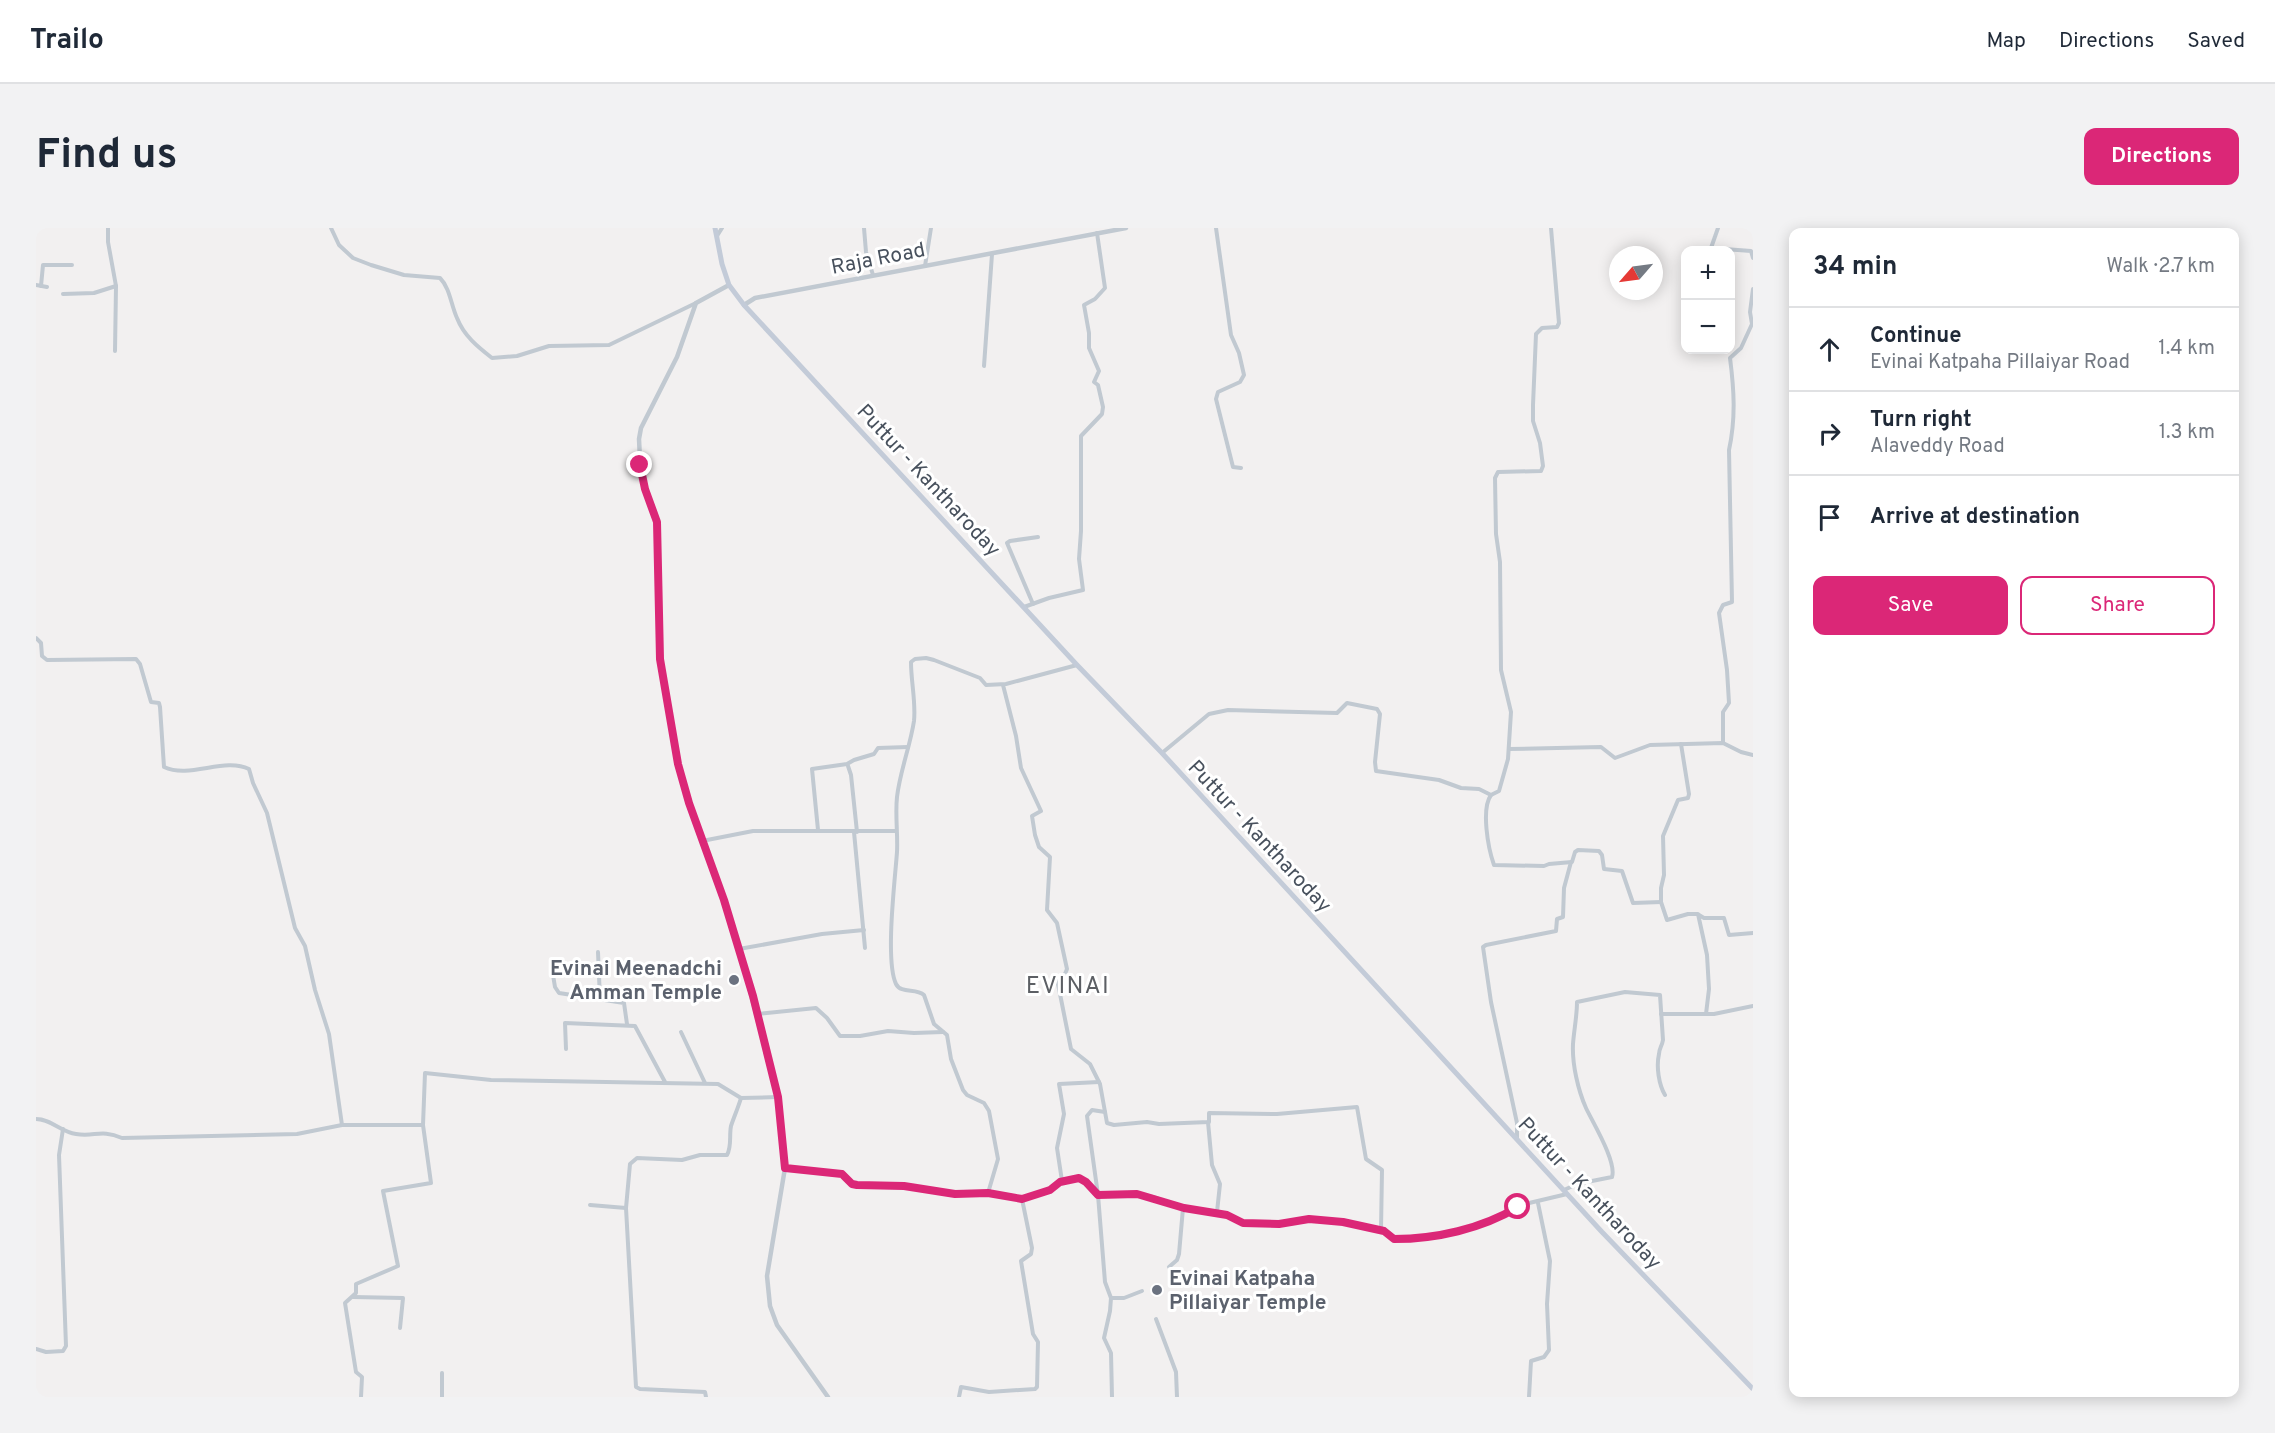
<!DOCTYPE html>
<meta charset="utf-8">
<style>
body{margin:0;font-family:Overpass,sans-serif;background:#f2f2f3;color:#1f2937}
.controls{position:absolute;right:18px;top:18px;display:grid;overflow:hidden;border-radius:12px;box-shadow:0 3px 15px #0003}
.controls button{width:54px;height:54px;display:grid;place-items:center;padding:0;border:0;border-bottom:2px solid #e0e1e3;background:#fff;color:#1f2937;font:30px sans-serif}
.compass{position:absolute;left:1573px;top:18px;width:54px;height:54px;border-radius:50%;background:#fff;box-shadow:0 3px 15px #0003;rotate:242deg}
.stop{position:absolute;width:18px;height:18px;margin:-14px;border:4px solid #db2777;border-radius:50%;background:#fff}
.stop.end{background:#db2777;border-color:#fff;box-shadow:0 2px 6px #0008}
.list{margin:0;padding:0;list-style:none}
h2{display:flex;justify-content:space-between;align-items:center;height:78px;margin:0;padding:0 24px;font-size:26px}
h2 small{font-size:20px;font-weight:400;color:#747a83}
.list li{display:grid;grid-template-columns:39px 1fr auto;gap:18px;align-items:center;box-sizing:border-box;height:84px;padding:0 24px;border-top:2px solid #e0e1e3}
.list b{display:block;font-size:22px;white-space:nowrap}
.list p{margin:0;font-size:20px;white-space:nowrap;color:#747a83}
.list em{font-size:20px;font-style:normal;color:#747a83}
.actions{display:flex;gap:12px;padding:18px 24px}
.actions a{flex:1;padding:14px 0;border:2px solid #db2777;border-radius:12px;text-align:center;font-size:21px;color:#db2777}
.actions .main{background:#db2777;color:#fff}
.icon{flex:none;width:33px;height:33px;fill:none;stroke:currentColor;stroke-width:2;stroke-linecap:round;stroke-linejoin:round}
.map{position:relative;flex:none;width:1717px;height:1169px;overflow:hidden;border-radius:12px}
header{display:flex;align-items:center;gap:36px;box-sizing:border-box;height:84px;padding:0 30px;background:#fff;border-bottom:2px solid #e0e1e3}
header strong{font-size:28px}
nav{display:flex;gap:33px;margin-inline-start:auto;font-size:21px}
.intro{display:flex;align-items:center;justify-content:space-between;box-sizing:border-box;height:144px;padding:0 36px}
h1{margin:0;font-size:42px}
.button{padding:15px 27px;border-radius:12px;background:#db2777;color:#fff;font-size:21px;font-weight:700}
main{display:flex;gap:36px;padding:0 36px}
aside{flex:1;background:#fff;border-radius:12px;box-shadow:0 3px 15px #0003}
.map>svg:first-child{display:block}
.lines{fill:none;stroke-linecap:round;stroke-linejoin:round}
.minor{stroke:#c1c9d1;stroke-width:4}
.tertiary{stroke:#c1c9d1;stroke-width:4.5}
.secondary{stroke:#c3cbd8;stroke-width:5}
.route{stroke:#db2777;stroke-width:8}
.worship-dot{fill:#6b7280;stroke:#fff;stroke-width:2}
.labels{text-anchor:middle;stroke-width:6;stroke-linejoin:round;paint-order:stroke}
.street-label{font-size:21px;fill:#48515d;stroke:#fff}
.worship-label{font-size:21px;font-weight:bold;fill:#5b616d;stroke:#fff;text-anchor:end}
.quarter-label{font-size:24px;letter-spacing:1.5px;fill:#5c5f64;stroke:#fff}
</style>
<header>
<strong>Trailo</strong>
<nav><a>Map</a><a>Directions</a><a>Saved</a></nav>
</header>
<div class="intro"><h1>Find us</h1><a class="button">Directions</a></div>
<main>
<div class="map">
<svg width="1717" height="1169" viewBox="0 0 1717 1169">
<rect width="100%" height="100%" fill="#f2f0f0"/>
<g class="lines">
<g class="minor">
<path d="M72 0V14L80 58 79 123"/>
<path d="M295 0 303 17 317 30 335 37 368 47 404 50C414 60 415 77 421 90 428 108 442 119 456 130L481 128 513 118 573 117 660 75"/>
<path d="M828 0 830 24 837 47"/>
<path d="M1180 0 1195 107 1203 125 1208 147 1204 154 1182 164 1180 171 1197 239 1205 240"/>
<path d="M1682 0 1675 20 1715 23 1717 30"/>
<path d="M681 8 686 0"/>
<path d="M889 38 895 0"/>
<path d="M0 57 11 59"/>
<path d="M5 58 7 37H36"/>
<path d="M27 66 58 65 80 58"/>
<path d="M948 138 956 26"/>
<path d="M997 376 971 315 974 313 1002 309"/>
<path d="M988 379 1013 370 1047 362 1043 331 1045 303V208L1066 186 1067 179 1062 157 1058 154 1063 143 1053 120V105L1048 77 1059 71 1069 60 1061 5"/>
<path d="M0 410 5 415 6 428 11 432 100 431 104 436 115 474 123 475 124 479 128 539C154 551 188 529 213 541L217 555 231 585 259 700 269 718 279 762 293 806 306 897"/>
<path d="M967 457 980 508 985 540 1005 583 996 588 999 607 1003 619 1014 629 1011 682 1021 695 1031 741 1029 746 1021 751 1035 821 1054 836 1064 856 1071 895 1078 897 1111 894 1123 896 1173 894V885L1241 886 1321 879 1330 931 1346 942 1345 1002"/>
<path d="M1687 515V484L1693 475 1691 442 1683 385 1687 377 1696 374 1693 222C1700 190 1698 161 1694 130L1705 120 1716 96 1714 84 1717 61"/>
<path d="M1645 516 1653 566 1652 570 1642 572 1627 608 1628 647 1625 660V674L1631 692 1652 686H1662L1671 727 1673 761 1670 786"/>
<path d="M1473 521 1565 519 1579 530 1614 517 1687 515 1705 524 1717 527"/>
<path d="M1126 525 1173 486 1192 482 1301 485 1311 475 1341 481 1344 486 1339 534 1340 543 1403 552 1425 560 1443 561 1455 567 1463 563 1472 531 1475 484 1465 442 1464 334 1460 306 1459 250 1462 244 1505 243 1507 238 1504 215 1497 193V177L1500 106 1506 100 1521 99 1523 95 1515 0"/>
<path d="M812 538 815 547 821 604"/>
<path d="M1455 567C1445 581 1452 620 1458 637L1508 638 1513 636 1536 634 1539 624 1542 622 1563 623 1566 627 1568 641 1586 643 1597 675 1625 674"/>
<path d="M782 602 776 541 811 536 818 532 838 526 842 520 872 519"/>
<path d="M818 604 829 720"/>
<path d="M666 613 717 603H860"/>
<path d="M1663 687 1668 690H1688L1693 707 1717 705"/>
<path d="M703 721 786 706 828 702"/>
<path d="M562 724 564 771"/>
<path d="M516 741 519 759 523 765 588 775 591 796"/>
<path d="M721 786 780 780 791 790 804 808H824L852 803 878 805 907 804"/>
<path d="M1625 786H1678L1717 778"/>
<path d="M645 804 669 855"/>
<path d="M530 821 529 795 599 798 629 854"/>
<path d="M1069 884 1056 882 1051 888 1062 967 1069 1054 1075 1070 1074 1083 1068 1110 1075 1125 1076 1169"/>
<path d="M0 891C15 891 25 904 40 906 59 909 65 901 86 910L261 906 306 897H387L389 845 455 852 682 856 705 870 742 869"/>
<path d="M1172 894 1176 937 1184 956 1181 984"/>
<path d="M1481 910V895L1455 774 1447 719 1450 717 1520 703 1521 691 1527 689 1528 660 1535 634"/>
<path d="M749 940 806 946 816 956 821 957 868 958 919 966 952 965 986 971 1014 962 1024 954 1043 950 1050 954 1062 967 1101 966 1117 969 1147 980 1185 986 1207 995 1243 996 1273 991 1307 994 1348 1003 1358 1011 1401 1009 1465 989 1489 976 1531 966"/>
<path d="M1026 953 1021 920 1028 886 1023 856 1063 854"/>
<path d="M1528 962 1541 956 1576 949C1581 934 1557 895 1550 880 1542 862 1536 836 1537 816 1538 802 1541 788 1541 774L1589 764 1624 767 1627 812C1626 818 1623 821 1623 826 1620 839 1623 857 1629 867"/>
<path d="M952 965 962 931 953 883 948 875 931 867 927 862 915 831 911 807 898 796 888 767C880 760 865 766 860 756 849 733 859 652 861 624 862 606 859 587 861 569 864 543 874 519 878 493 880 474 875 454 875 434L879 431 890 430 898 432 944 450 950 457 970 456 1041 437"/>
<path d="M554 977 590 980"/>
<path d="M1133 1039 1141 1032 1143 1026 1147 980"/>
<path d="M317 1069 367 1070 364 1100"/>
<path d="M1075 1070H1088L1106 1063"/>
<path d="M1120 1091 1140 1144 1141 1169"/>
<path d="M0 1121 10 1124 27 1123 30 1118 23 927 27 901"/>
<path d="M406 1145V1169"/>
<path d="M325 1169 326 1149 320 1144 309 1075 320 1065V1056L362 1038 347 963 395 955 387 897"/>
<path d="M670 1169 669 1164 604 1161 600 1159 590 980 594 936 601 930 646 932 664 927H691C696 918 693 908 695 898 698 889 702 880 705 870"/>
<path d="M923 1169 925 1159 953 1164 999 1161 1001 1159 1002 1114 997 1106 985 1033 995 1026 996 1020 986 971"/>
<path d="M1493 1169 1495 1133 1508 1129 1513 1122 1511 1076 1514 1033 1502 975"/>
</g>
<g class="tertiary">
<path d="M693 57 660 75 641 129 605 200 603 211 604 231 609 261 621 294 624 431 642 536 653 575 688 672 703 721 742 869 749 940 731 1048 734 1078 741 1097 792 1169"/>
<path d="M708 77 719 70 1090 0"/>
</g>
<path class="secondary" d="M679 0 686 36 693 57 708 77 1041 437 1126 525 1566 1004 1717 1161"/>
</g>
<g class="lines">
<path class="route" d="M604 237 609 261 621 294 624 431 642 536 653 575 688 672 717 768 742 869 749 940 806 946 816 956 821 957 868 958 919 966 952 965 986 971 1014 962 1024 954 1043 950 1050 954 1062 967 1101 966 1148 980 1191 987 1207 995 1243 996 1273 991 1307 994 1348 1003 1358 1011C1400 1011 1445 1001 1482 979"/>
</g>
<g class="worship-dot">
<circle cx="698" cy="752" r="6"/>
<circle cx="1121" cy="1062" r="6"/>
</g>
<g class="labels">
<g class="street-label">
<text transform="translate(842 30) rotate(-11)" y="7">Raja Road</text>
<text transform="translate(893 252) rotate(47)" y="7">Puttur - Kantharoday</text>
<text transform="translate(1224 608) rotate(47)" y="7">Puttur - Kantharoday</text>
<text transform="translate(1554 965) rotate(47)" y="7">Puttur - Kantharoday</text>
</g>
<g class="worship-label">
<text x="686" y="747">Evinai Meenadchi<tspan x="686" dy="24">Amman Temple</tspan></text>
<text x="1133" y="1057" text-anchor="start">Evinai Katpaha<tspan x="1133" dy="24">Pillaiyar Temple</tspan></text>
</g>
<g class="quarter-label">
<text x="1032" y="765">EVINAI</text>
</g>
</g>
</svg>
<div class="controls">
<button>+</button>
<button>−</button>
</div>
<svg class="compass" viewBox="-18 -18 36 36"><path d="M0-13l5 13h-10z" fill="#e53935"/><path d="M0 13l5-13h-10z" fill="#747a83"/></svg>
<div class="stop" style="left:1482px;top:979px"></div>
<div class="stop end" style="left:604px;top:237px"></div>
</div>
<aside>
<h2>34 min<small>Walk · 2.7 km</small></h2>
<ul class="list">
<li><svg class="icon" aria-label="ahead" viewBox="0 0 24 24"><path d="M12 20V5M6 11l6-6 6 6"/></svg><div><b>Continue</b><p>Evinai Katpaha Pillaiyar Road</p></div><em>1.4 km</em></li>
<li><svg class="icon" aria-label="right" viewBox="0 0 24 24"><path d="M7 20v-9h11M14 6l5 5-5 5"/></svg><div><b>Turn right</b><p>Alaveddy Road</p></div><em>1.3 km</em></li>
<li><svg class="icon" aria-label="arrive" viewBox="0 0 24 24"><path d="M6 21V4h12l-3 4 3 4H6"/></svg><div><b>Arrive at destination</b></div></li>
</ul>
<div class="actions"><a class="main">Save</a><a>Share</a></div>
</aside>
</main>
